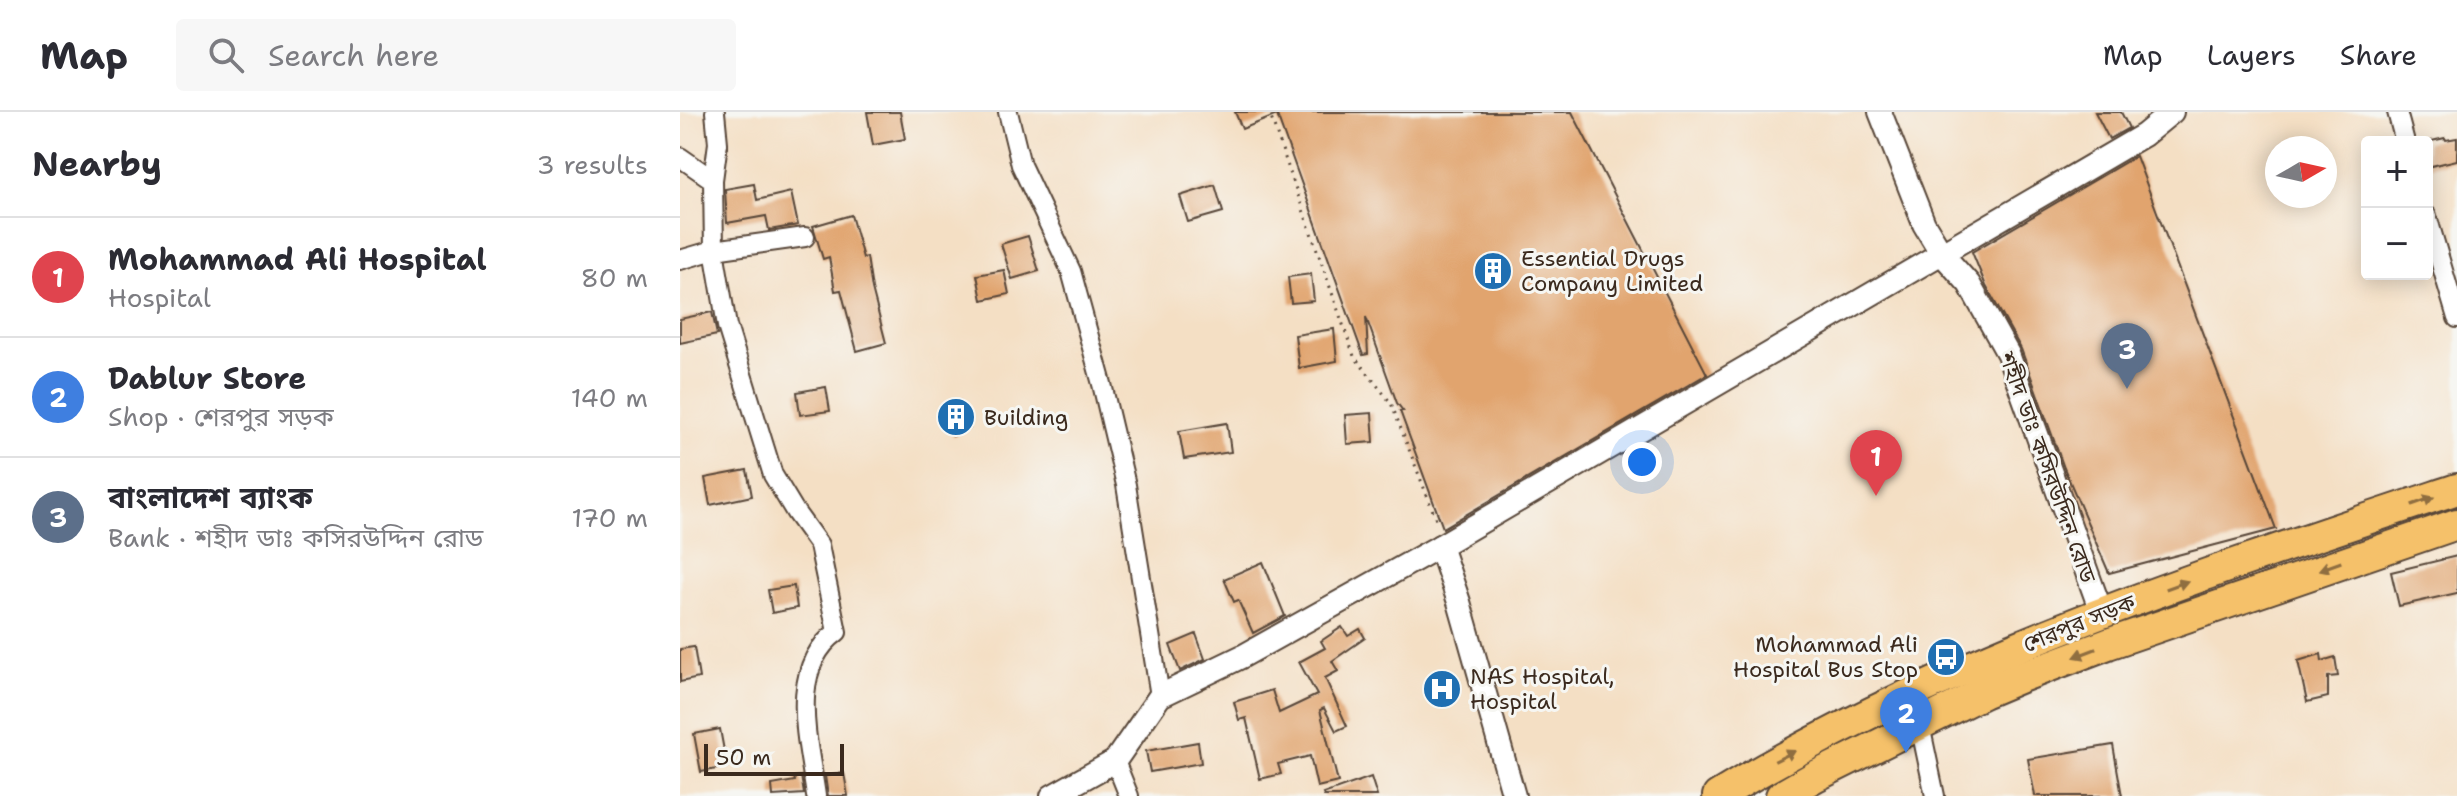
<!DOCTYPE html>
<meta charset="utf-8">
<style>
body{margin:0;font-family:"Shantell Sans","Noto Sans Bengali",sans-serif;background:#f7f7f7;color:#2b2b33}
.controls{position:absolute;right:24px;top:24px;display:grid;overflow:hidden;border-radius:8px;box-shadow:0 4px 20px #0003}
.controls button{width:72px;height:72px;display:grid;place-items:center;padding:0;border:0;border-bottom:2px solid #e1e1e2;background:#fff;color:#2b2b33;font:40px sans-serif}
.compass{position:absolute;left:1585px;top:24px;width:72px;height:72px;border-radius:50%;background:#fff;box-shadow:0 4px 20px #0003;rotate:81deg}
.scale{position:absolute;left:24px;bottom:20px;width:140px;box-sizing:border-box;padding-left:8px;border:4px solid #3b2a1e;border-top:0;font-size:22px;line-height:28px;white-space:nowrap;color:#3b2a1e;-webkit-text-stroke:6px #f6f6f2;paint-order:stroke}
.you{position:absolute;left:962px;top:350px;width:28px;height:28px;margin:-20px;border:6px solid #fff;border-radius:50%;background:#1a73e8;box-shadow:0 0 0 12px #1a73e833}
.badge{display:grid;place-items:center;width:52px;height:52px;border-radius:50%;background:#1f6fb2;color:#fff;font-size:26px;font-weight:700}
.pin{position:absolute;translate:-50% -66px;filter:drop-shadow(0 2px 4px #0008)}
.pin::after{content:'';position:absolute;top:42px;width:28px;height:24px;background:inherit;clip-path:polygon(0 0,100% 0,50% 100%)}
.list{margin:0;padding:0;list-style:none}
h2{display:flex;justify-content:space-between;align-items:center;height:104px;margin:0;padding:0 32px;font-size:34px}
h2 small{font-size:26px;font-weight:400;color:#7c7c81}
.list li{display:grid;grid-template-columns:52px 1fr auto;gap:24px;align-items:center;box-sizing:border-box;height:120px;padding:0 32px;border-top:2px solid #e1e1e2}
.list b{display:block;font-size:30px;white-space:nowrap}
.list p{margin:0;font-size:26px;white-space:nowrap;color:#7c7c81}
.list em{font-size:26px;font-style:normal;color:#7c7c81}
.icon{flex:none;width:44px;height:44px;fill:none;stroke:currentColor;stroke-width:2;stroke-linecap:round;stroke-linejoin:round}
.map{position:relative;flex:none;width:1777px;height:684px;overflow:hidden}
header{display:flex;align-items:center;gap:48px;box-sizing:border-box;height:112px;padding:0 40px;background:#fff;border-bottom:2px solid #e1e1e2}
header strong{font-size:38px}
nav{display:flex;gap:44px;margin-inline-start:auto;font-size:28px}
.search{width:560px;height:72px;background:#f7f7f7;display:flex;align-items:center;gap:20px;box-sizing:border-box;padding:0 28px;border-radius:8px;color:#7c7c81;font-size:30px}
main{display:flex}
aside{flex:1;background:#fff}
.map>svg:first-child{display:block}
.building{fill:#e1a46e}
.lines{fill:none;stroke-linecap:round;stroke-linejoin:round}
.minor-casing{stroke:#574537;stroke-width:22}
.tertiary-casing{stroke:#574537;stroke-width:26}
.trunk-casing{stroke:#574537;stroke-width:34}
.path{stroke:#574537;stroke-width:3;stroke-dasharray:2 6;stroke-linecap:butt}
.minor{stroke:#fff;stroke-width:18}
.tertiary{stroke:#fff;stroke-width:22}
.trunk{stroke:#f5c16b;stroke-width:30}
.oneway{fill:#8f6e41}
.labels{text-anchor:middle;stroke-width:6;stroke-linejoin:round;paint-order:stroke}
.poi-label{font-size:22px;fill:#3b2a1e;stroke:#f6f6f2;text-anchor:start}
.street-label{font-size:22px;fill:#3b2a1e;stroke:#f6f6f2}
</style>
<header>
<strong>Map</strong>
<div class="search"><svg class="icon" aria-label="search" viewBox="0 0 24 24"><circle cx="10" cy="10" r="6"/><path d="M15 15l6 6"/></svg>Search here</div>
<nav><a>Map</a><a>Layers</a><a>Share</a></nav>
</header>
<main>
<aside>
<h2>Nearby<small>3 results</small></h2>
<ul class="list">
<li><span class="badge" style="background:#e0444e">1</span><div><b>Mohammad Ali Hospital</b><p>Hospital</p></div><em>80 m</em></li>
<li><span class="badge" style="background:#3f7fe0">2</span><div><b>Dablur Store</b><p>Shop · শেরপুর সড়ক</p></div><em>140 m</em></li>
<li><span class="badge" style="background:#5c6f8a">3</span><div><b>বাংলাদেশ ব্যাংক</b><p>Bank · শহীদ ডাঃ কসিরউদ্দিন রোড</p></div><em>170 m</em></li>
</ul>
</aside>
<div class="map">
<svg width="1777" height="684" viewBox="0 0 1777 684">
<rect width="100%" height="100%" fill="#f6f6f2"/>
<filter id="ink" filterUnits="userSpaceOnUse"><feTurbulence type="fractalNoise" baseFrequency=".0125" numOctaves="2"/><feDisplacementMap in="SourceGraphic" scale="16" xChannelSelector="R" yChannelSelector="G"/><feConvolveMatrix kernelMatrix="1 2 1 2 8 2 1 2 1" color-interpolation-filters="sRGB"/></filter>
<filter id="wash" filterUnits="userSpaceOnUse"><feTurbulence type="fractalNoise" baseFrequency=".006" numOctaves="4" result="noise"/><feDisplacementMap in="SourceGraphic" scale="32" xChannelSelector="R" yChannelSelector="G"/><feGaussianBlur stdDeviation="1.8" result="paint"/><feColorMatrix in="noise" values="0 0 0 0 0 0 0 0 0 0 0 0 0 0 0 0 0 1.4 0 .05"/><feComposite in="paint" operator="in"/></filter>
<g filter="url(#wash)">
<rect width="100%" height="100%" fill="#f4dfc4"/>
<g id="blocks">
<g class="building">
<path d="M187 0H220L225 27 193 33Z"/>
<path d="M555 0H892L1027 262 763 416 720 299H723L717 291 686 205 688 242 683 243 597 3 562 17Z"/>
<path d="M1415 0H1441L1449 16 1429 27Z"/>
<path d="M1765 26 1766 28 1777 26V48L1747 55V30Z"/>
<path d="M1456 44 1596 417 1429 461 1384 356 1341 237 1306 174 1292 140Z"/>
<path d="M74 72 77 88 111 80 118 113 89 118 86 104 47 111 45 77Z"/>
<path d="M535 73 543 100 508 110 500 84Z"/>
<path d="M171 103 183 146 187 145 192 177 206 231 177 239 161 178 155 179 149 145 143 147 133 114Z"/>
<path d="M348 124 359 159 332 167 321 132Z"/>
<path d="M324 158 329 182 302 188 297 163Z"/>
<path d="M631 162 634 189 611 191 608 165Z"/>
<path d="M32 200 37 223 0 231V207Z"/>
<path d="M654 217 657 249 619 256 615 223Z"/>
<path d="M146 275 150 299 120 303 117 280Z"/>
<path d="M280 289 290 316 273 324 262 295Z"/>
<path d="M692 301 694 330 667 332 665 303Z"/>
<path d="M547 311 551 340 504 347 499 319Z"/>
<path d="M67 358 72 384 30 393 25 366Z"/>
<path d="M1777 444V481L1719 494 1711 460Z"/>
<path d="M583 450 605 504 573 521 558 488 554 490 544 467Z"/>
<path d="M114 474 117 496 92 501 88 478Z"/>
<path d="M662 515 668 524 680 517 685 526 652 549 658 559 645 566 667 614 656 619 644 596 640 598 658 670 637 675 630 644 598 652 601 662 580 667 566 606 559 608 554 590 592 578 599 601 637 583 619 550 645 536 641 529Z"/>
<path d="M516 522 525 547 500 559 490 533Z"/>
<path d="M14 535 19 566 0 570V537Z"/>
<path d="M1641 542 1642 549 1655 545 1658 564 1648 565V585L1627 590 1618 549Z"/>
<path d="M40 617 47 655 21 660 14 622Z"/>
<path d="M518 630 521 651 470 660 466 639Z"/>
<path d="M1433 633 1442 684H1355L1348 647Z"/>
<path d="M164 661 168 684H148L145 664Z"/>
<path d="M121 664 124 682 93 684 92 673 115 669 114 665Z"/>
<path d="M691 665 697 684H644L643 682Z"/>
</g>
</g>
</g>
<g filter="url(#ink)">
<use href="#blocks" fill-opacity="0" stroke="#574537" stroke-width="2"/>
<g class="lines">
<g class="minor-casing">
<g id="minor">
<path d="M328 0 341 53 391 159 422 272 446 373 480 584"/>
<path d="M1717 0 1725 30"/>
<path d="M0 45 33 68 34 138 47 214 93 363 116 401 139 433 157 520C106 557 129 631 136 684"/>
<path d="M33 68 38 31 35 0"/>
<path d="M1747 104 1777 206"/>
<path d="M0 148 34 138 125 125"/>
<path d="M1236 605 1240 613 1255 684"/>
<path d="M435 649 449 684"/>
</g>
</g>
<g class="tertiary-casing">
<g id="tertiary">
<path d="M1200 0 1244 112 1262 142 1289 172 1328 242 1422 502"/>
<path d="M760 434 779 490 834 684"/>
<path d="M372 684 435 649 480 584 563 544 760 434 1464 23 1492 0"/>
</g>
</g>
<g class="trunk-casing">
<g id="trunk">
<path d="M1038 684C1267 545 1525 461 1777 377"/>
<path d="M1101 684 1136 664 1303 581 1341 565 1428 532 1777 412"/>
</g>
</g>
<path class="path" d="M589 0 674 244 711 291 758 412"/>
<use href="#minor" class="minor"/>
<use href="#tertiary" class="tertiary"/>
<use href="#trunk" class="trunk"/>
</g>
<defs><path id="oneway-solid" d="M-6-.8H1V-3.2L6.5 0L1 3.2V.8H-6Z" transform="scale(2)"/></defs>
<g class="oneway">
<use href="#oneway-solid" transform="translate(1743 389) rotate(-19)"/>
<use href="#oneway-solid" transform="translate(1650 454) rotate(161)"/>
<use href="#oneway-solid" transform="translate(1497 473) rotate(-20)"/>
<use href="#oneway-solid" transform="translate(1405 541) rotate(159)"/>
<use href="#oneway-solid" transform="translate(1105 644) rotate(-27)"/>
</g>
</g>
<defs>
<g id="building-disc" transform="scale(2)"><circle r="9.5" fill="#1f6fb2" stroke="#f6f6f2"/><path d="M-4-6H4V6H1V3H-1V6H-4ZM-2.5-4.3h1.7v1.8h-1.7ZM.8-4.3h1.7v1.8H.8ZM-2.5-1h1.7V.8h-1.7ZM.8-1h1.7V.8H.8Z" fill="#fff"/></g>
<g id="bus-disc" transform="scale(2)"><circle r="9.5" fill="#1f6fb2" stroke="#f6f6f2"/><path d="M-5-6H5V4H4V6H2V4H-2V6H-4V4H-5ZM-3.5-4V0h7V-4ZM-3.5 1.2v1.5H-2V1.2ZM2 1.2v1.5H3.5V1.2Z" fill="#fff"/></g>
<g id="hospital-disc" transform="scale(2)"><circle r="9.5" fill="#1f6fb2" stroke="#f6f6f2"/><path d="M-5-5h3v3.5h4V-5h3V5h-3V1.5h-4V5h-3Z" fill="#fff"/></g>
</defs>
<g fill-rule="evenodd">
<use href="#building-disc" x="813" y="159"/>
<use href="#building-disc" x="276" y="305"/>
<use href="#bus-disc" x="1266" y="545"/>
<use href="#hospital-disc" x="762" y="577"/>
</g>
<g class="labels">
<g class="poi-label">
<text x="841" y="154">Essential Drugs<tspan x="841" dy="25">Company Limited</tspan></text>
<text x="304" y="313">Building</text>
<text x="1238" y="540" text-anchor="end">Mohammad Ali<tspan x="1238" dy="25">Hospital Bus Stop</tspan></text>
<text x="790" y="572">NAS Hospital,<tspan x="790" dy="25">Hospital</tspan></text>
</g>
<g class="street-label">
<text transform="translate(1368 355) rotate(70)" y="8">শহীদ ডাঃ কসিরউদ্দিন রোড</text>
<text transform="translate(1399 511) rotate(-22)" y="8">শেরপুর সড়ক</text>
</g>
</g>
</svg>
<div class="controls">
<button>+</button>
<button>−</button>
</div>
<svg class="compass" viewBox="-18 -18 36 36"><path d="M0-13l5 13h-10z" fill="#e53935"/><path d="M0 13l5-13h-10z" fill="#7c7c81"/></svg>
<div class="scale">50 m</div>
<div class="you"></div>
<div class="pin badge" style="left:1196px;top:384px;background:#e0444e">1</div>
<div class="pin badge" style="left:1226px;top:641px;background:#3f7fe0">2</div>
<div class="pin badge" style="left:1447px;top:277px;background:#5c6f8a">3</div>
</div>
</main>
